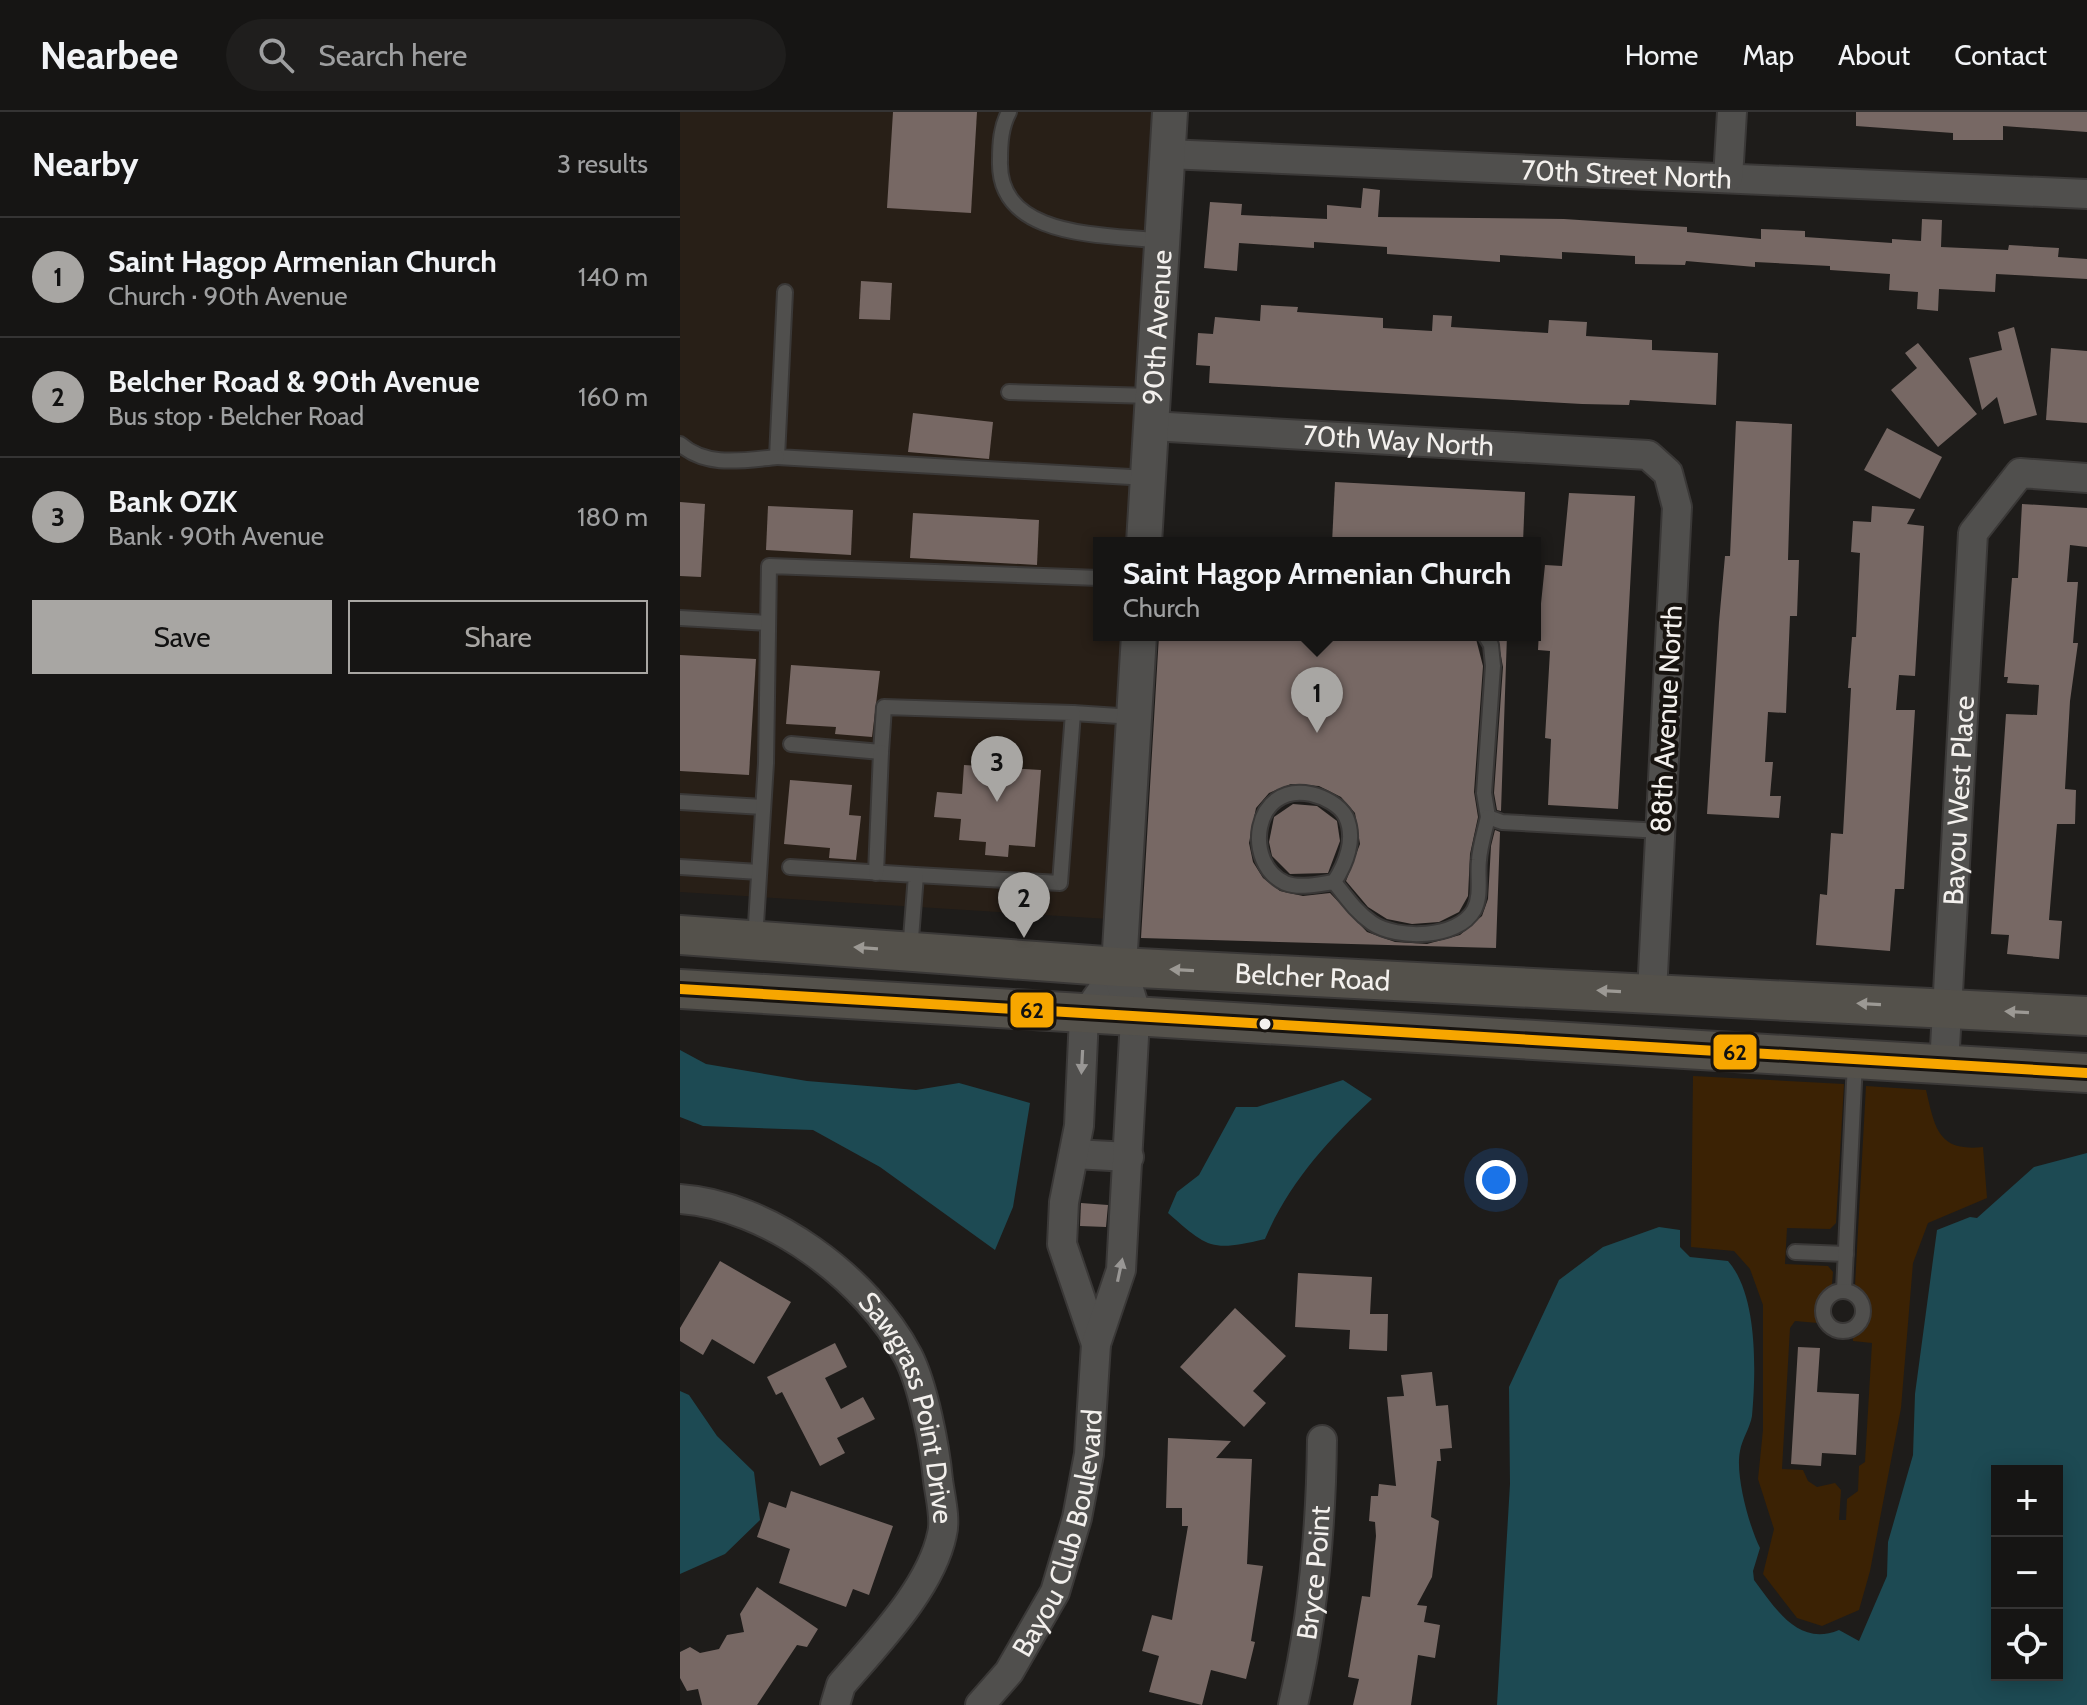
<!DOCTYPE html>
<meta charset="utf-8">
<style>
body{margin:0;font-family:Cabin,sans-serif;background:#1f1e1d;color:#f1f3f6}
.controls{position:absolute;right:24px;bottom:24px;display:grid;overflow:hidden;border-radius:0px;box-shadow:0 4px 20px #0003}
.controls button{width:72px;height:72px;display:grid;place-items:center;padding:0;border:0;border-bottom:2px solid #353434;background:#161514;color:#f1f3f6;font:40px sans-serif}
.you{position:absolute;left:816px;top:1068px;width:28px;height:28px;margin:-20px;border:6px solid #fff;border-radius:50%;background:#1a73e8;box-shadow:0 0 0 12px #1a73e833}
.badge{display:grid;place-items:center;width:52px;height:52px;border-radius:50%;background:#a8a6a3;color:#111;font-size:26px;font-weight:700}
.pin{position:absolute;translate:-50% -66px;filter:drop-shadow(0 2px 4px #0008)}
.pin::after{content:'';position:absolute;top:42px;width:28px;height:24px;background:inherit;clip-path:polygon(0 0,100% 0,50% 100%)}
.popup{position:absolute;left:413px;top:425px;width:448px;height:104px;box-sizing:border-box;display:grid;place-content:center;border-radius:0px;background:#161514;filter:drop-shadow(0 2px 6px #0005);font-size:26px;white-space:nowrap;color:#9e9fa0}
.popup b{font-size:30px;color:#f1f3f6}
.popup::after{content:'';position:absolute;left:50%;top:100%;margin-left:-16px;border:16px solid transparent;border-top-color:#161514}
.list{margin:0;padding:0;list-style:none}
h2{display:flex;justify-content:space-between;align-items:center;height:104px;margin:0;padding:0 32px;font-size:34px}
h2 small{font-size:26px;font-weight:400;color:#9e9fa0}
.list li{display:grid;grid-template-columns:52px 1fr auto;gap:24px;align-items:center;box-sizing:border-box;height:120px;padding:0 32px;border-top:2px solid #353434}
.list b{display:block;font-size:30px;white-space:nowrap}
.list p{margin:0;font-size:26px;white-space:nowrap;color:#9e9fa0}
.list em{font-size:26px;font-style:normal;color:#9e9fa0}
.actions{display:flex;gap:16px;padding:24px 32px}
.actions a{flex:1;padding:18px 0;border:2px solid #a8a6a3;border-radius:0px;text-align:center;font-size:28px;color:#a8a6a3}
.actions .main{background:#a8a6a3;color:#111}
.icon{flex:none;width:44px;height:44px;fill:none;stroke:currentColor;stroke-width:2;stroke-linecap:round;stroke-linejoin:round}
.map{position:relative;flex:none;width:1407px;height:1593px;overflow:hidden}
header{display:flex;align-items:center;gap:48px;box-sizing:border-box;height:112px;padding:0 40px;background:#161514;border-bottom:2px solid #353434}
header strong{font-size:38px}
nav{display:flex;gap:44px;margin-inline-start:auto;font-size:28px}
.search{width:560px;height:72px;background:#1f1e1d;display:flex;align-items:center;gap:20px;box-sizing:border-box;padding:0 28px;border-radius:44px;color:#9e9fa0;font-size:30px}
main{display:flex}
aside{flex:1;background:#161514}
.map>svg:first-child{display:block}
.built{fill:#281f17}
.green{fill:#3b2204}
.water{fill:#1d4a53;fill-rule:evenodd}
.building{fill:#776864}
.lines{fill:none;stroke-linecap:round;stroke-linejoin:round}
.service-casing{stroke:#3a3837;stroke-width:18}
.minor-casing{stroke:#3a3837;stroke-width:32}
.tertiary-casing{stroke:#3a3837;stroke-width:38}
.secondary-casing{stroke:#3a3837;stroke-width:42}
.service{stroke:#504f4d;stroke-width:14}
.minor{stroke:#504f4d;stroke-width:28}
.tertiary{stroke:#504f4d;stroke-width:34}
.secondary{stroke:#54514b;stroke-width:38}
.bus-1-casing{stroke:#17130f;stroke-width:16}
.bus-1{stroke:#f7a600;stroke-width:10}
.oneway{fill:#9c9994}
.oneway2{fill:#999795}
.bus-dot{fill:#f3f0ed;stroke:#17130f;stroke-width:3}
.labels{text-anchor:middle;stroke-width:8;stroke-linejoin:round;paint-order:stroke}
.street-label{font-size:28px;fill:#f3f0ed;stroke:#17130f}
.line-badge{stroke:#17130f;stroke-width:3}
.pale-badge-label{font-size:22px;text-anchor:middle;font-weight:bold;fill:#111}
</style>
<header>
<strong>Nearbee</strong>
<div class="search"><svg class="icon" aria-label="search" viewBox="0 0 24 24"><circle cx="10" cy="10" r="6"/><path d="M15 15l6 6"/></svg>Search here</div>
<nav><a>Home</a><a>Map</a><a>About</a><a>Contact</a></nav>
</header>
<main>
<aside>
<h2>Nearby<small>3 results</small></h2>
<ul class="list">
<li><span class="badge">1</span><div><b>Saint Hagop Armenian Church</b><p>Church · 90th Avenue</p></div><em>140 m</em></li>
<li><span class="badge">2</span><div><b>Belcher Road &amp; 90th Avenue</b><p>Bus stop · Belcher Road</p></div><em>160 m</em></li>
<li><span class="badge">3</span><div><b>Bank OZK</b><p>Bank · 90th Avenue</p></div><em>180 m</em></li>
</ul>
<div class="actions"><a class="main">Save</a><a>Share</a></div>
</aside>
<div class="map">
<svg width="1407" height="1593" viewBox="0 0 1407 1593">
<rect width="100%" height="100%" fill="#1e1c1a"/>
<path class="built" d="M0 0H476L451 431H419V523H446L428 807 0 780Z"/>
<path class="green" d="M1013 964 1164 972 1156 1111 1150 1117 1107 1116 1105 1152 1148 1154 1153 1160 1152 1172C1139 1182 1131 1194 1138 1211L1115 1209 1110 1216 1102 1357 1123 1358 1128 1369 1137 1375 1155 1371 1161 1378 1159 1408H1166L1167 1387 1178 1379 1179 1354 1185 1350 1192 1231 1173 1229V1224C1196 1214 1195 1185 1175 1173L1186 974 1246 978C1255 1015 1257 1040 1303 1035L1307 1086 1248 1111 1233 1151 1221 1296 1190 1459 1179 1498 1142 1514 1117 1506 1083 1462 1094 1417 1078 1367 1083 1318V1193L1070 1157 1054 1139 1011 1135Z"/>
<g class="water">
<path d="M0 938 26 952 127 969 236 978 279 971 350 991 333 1095 315 1138 200 1055 133 1018 23 1014 0 1005Z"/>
<path d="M663 968 692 987C648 1028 609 1071 585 1127 531 1140 528 1136 488 1101L497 1080 519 1063 556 995H577Z"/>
<path d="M1407 1041V1593H817L830 1372 829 1275 879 1168 923 1135 979 1115 1000 1118V1135L1010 1145 1048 1149C1078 1183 1076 1259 1072 1304 1070 1316 1062 1327 1060 1339 1055 1363 1069 1414 1080 1436L1073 1459 1074 1468C1096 1497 1118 1535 1159 1518L1179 1529 1207 1464 1208 1430 1233 1343 1235 1282 1257 1118 1290 1105 1297 1106 1354 1055ZM1377 1359V1563H1317V1359Z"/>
<path d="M0 1279 9 1283 37 1324 74 1360 80 1408 45 1442 0 1462Z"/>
</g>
<g class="building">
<path d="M213 0H297L291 101 207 96Z"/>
<path d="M1176 0H1407V20L1323 14V28H1273V21L1176 14Z"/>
<path d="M683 76 700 78 698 105 884 107 1007 115V120L1081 127V117L1125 119V125L1212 131V127L1241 129 1242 107 1262 108 1261 135 1328 138 1329 133 1379 136 1378 145 1407 147V167L1316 162 1315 180 1259 177 1258 199 1237 197 1238 180 1209 178 1210 162 1150 158V154L1075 150V155L1006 149 1005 153 955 152V144L882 140V147L820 143V150L707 142V135L634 130V136L559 131 557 159 524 156 530 90 562 92 561 103 647 107V93L681 96Z"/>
<path d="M181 169 212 171 210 208 179 207Z"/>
<path d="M581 193 618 195 617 200 703 206V216L752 219 753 203 772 204 771 215 868 221 869 208 907 210 906 224 972 228V238L1038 241 1036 293 950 288 949 293 902 292 529 271 530 254 516 253 518 221 533 222 535 205 580 209Z"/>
<path d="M1334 215 1357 303 1324 312 1317 285 1302 298 1289 246 1322 238 1318 220Z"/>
<path d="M1238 231 1297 302 1258 335 1211 278 1237 256 1225 241Z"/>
<path d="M1371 236 1407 239V311L1366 308Z"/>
<path d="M233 301 313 310 309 347 228 340Z"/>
<path d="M1056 309 1112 312 1108 448H1119L1117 504H1110L1106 601 1088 600 1085 650H1093L1090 684H1101L1099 706 1027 702 1039 510 1045 444H1050Z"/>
<path d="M1207 316 1262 345 1240 387 1184 358Z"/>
<path d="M655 370 845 380 843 431H652Z"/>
<path d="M889 381 955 384 938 697 868 693 871 627 865 626 870 539 858 538 860 501 865 453 882 454Z"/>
<path d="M0 390 25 392 21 465 0 464Z"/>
<path d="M1342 392 1407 396V435L1390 433 1387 470H1398L1393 531H1398L1390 589 1385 677 1396 678 1395 712H1377L1369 808 1382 809 1379 847 1327 842 1329 823 1311 822 1326 602 1357 603 1359 573 1327 571 1328 565H1324L1332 466H1338Z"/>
<path d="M88 394 173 398 171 443 86 438Z"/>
<path d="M1192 394 1235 397 1227 412 1244 414 1235 564 1219 563 1216 598H1235L1224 777H1215L1210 839 1136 833 1140 782 1147 783 1151 721 1163 722 1171 576H1168L1172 525H1176L1180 441 1171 440 1173 409 1191 410Z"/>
<path d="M233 401 359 408 357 453 230 446Z"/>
<path d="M479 523H795L803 554 794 680 798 705 790 742 788 784 779 800 759 810 732 812 707 807 688 795 666 769 680 732 675 701 661 685 639 674 611 672 589 681 576 696 569 731 573 750 583 766 600 779 623 784 650 781 687 820 715 830 747 832 780 823 802 804 808 787 811 734 815 718 820 720 816 836 461 826Z"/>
<path d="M817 523H827L821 699 817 698 814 681 823 555Z"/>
<path d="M0 543 76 547 69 663 0 659Z"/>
<path d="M111 553 200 559 192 625 155 622 156 615 106 612Z"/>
<path d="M284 653 361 658 355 735 329 733 328 745 305 743 306 730 279 728 281 707 254 705 257 680 282 682Z"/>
<path d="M110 668 172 673 169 703 181 704 176 748 149 746 150 736 104 732Z"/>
<path d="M613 692 637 694 657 709 660 729 648 761 610 762 592 744 589 730 594 705Z"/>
<path d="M401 1091 428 1093 426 1115 400 1114Z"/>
<path d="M40 1149 111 1190 74 1252 32 1227 23 1243 0 1229V1216Z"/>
<path d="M618 1161 692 1165 690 1202H708L707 1239 669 1237 670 1218 615 1215Z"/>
<path d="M555 1196 606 1244 573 1279 586 1291 564 1315 500 1255Z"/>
<path d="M155 1231 167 1255 145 1266 161 1297 183 1285 195 1307 157 1326 165 1341 140 1354 102 1280 96 1283 87 1265Z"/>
<path d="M1118 1235 1140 1236 1137 1280 1179 1282 1176 1343 1142 1341 1141 1354 1111 1352Z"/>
<path d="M752 1260 756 1294 768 1293 772 1336 760 1337 761 1349H757L751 1405 759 1409 752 1465 737 1493 747 1494 744 1510 760 1513 755 1546 738 1543 731 1593H673L679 1567 668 1565 682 1484 690 1485 696 1424 695 1410 689 1409 691 1384H698L699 1372 716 1374 707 1285 724 1284 721 1263Z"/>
<path d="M488 1326 551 1329 536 1346 572 1347 567 1452 583 1454 571 1529 575 1530 566 1567 531 1558 522 1593 469 1580 479 1544 462 1539 472 1503 492 1508 508 1414H502V1396H486Z"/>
<path d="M111 1379 213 1414 189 1483 173 1477 166 1495 99 1471 110 1437 77 1425 89 1390 106 1396Z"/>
<path d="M77 1475 138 1517 127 1535 117 1533 77 1593H22L18 1577 7 1579 0 1566V1540L10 1535 20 1541 39 1537 47 1523 64 1520 60 1502Z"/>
</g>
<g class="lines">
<g class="service-casing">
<g id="service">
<path d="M329 0C321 15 320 31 320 48 317 128 426 122 482 129"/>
<path d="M105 180 97 345 468 366"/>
<path d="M329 280 472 284"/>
<path d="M0 332C27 356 64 348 97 345"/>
<path d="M0 506 88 511"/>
<path d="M805 523 811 533 813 554 804 681 808 705 822 710 981 719"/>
<path d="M393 601 454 605"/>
<path d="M111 632 201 640 204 595 393 601 380 771 236 763"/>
<path d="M0 690 83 695"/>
<path d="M0 755 79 760"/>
<path d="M110 755 236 763 230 839"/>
<path d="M196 761 201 640"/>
<path d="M654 770C666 752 676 727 666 705 660 693 644 685 631 682 572 670 563 752 605 771 620 777 639 772 654 770 666 785 676 800 692 811 717 828 778 827 794 798 802 783 797 764 799 748 800 734 805 719 808 705"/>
<path d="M75 828 86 651 89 454 419 466"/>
<path d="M1115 1140 1166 1142"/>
<path d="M1164 1178 1175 950"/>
<circle cx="1163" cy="1199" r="20"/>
</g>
</g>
<g class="minor-casing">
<g id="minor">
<path id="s1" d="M487 42 1407 82"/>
<path d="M1048 66 1052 0"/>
<path id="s2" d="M471 314 968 343 988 361 997 395 972 881"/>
<path id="s3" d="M1264 954 1293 421 1340 361 1407 366"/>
<path d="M394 1042 449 1045"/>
<path id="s4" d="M0 1087C88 1093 187 1166 228 1244 243 1273 255 1335 258 1368 260 1384 266 1407 262 1422 251 1476 196 1532 161 1573L155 1593"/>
<path d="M416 1232 382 1132 384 1090 399 1014 404 904 439 855"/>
<path id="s5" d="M300 1593 329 1560 375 1480 397 1406 409 1342 416 1232 441 1158 455 907"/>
<path id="s6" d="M613 1593C633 1507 641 1416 642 1328"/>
</g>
</g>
<g class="tertiary-casing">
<g id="tertiary">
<path id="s7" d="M464 431 490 0"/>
<path d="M455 907 439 855 459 523"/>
</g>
</g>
<g class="secondary-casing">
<g id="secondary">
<path id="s8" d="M0 823 439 855 1407 904"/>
<path d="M0 877 1407 961"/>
</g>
</g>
<use href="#service" class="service"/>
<use href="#minor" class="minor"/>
<use href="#tertiary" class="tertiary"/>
<use href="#secondary" class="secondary"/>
<g class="bus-1-casing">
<path id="bus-1" d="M0 877 1407 961"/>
</g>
<use href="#bus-1" class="bus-1"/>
</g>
<defs><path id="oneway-solid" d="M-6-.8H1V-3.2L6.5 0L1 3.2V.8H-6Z" transform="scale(2)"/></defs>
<g class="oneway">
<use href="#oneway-solid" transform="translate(186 836) rotate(-176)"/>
<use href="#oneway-solid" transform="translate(502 858) rotate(-177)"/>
<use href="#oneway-solid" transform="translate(929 879) rotate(-177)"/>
<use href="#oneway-solid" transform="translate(1189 892) rotate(-177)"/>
<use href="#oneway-solid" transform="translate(1337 900) rotate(-177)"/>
</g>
<g class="oneway2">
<use href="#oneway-solid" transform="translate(402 950) rotate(93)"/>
<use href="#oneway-solid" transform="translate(440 1158) rotate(-78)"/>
</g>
<circle class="bus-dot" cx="585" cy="912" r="7"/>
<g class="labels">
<g class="street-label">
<text dy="10" stroke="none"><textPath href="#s1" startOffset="460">70th Street North</textPath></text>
<text dy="10" stroke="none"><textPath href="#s7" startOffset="216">90th Avenue</textPath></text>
<text dy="10" stroke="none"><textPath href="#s2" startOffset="248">70th Way North</textPath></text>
<text transform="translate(986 607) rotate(-87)" y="10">88th Avenue North</text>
<text dy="10" stroke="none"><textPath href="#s3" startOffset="266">Bayou West Place</textPath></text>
<text dy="10" stroke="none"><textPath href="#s8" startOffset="634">Belcher Road</textPath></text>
<text dy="10" stroke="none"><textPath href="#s4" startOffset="336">Sawgrass Point Drive</textPath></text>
<text dy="10" stroke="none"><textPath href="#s5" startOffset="194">Bayou Club Boulevard</textPath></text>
<text dy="10" stroke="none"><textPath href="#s6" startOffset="134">Bryce Point</textPath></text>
</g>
</g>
<g class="line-badge">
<rect x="329" y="879" width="46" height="38" rx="8" fill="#f7a600"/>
<rect x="1032" y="921" width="46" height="38" rx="8" fill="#f7a600"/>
</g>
<g class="pale-badge-label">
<text x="352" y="906">62</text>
<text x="1055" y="948">62</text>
</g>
</svg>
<div class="controls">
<button>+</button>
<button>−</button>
<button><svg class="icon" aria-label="locate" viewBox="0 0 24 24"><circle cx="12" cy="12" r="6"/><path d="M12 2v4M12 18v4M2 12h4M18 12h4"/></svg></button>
</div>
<div class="you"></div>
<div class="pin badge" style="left:637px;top:621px">1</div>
<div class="popup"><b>Saint Hagop Armenian Church</b>Church</div>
<div class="pin badge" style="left:344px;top:826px">2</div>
<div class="pin badge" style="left:317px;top:690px">3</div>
</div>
</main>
